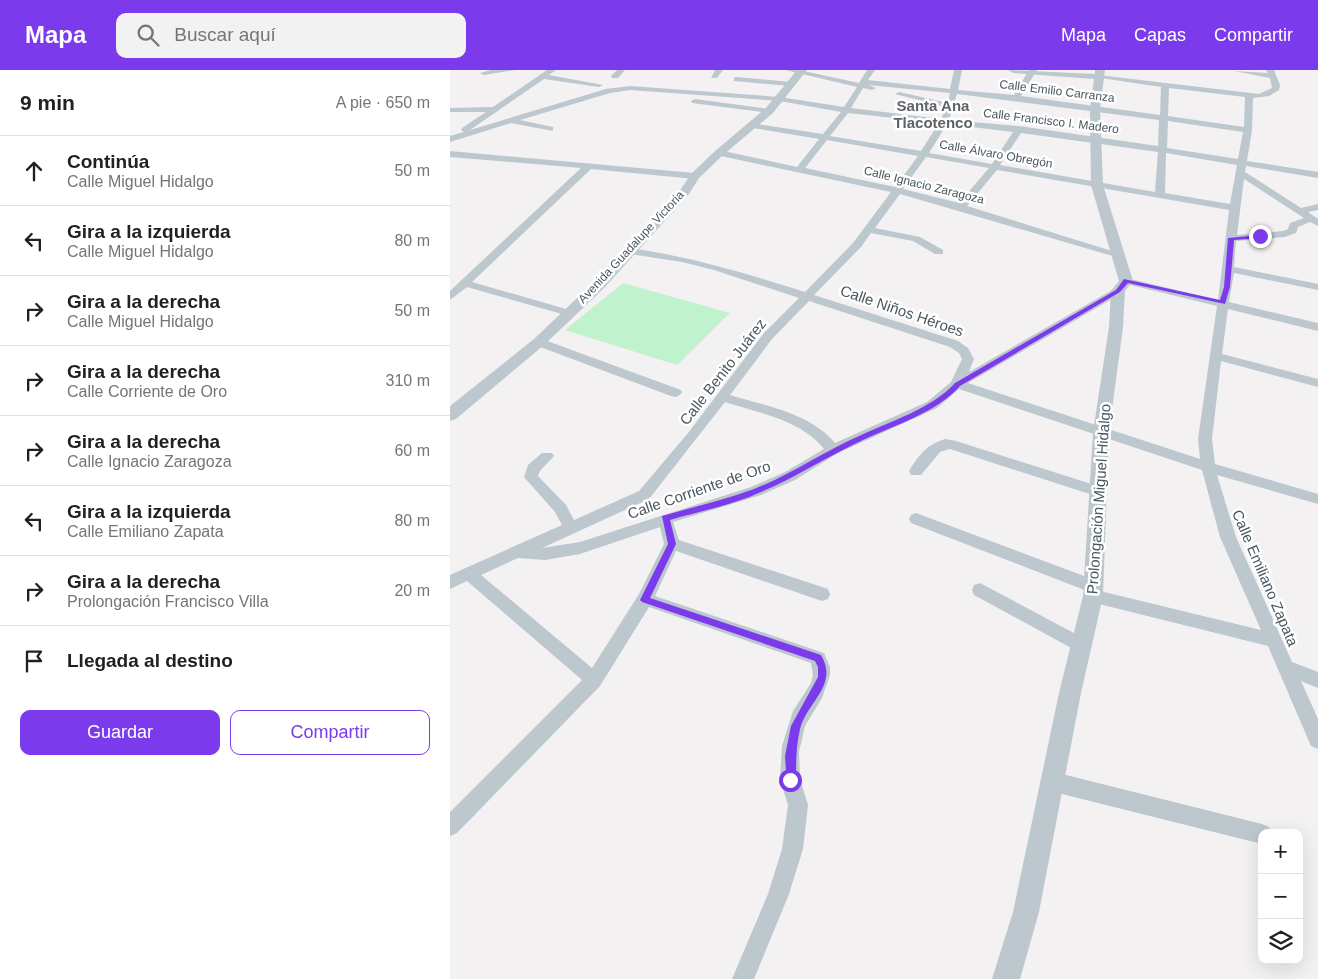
<!DOCTYPE html>
<html lang="es">
<meta charset="utf-8">
<style>
body{margin:0;font-family:Arial,sans-serif;background:#f2f2f2;color:#202124}
.controls{position:absolute;right:15px;bottom:15px;display:grid;overflow:hidden;border-radius:10px;box-shadow:0 5px 20px #0002}
.controls button{width:45px;height:45px;display:grid;place-items:center;padding:0;border:0;border-bottom:1px solid #e0e0e0;background:#fff;color:#202124;font:25px sans-serif}
.stop{position:absolute;width:15px;height:15px;margin:-11px;border:4px solid #7c3aed;border-radius:50%;background:#fff}
.stop.end{background:#7c3aed;border-color:#fff;box-shadow:0 1px 5px #0008}
.list{margin:0;padding:0;list-style:none}
h2{display:flex;justify-content:space-between;align-items:center;height:65px;margin:0;padding:0 20px;font-size:21px}
h2 small{font-size:16px;font-weight:400;color:#757577}
.list li{display:grid;grid-template-columns:32px 1fr auto;gap:15px;align-items:center;box-sizing:border-box;height:70px;padding:0 20px;border-top:1px solid #e0e0e0}
.list b{display:block;font-size:19px;white-space:nowrap}
.list p{margin:0;font-size:16px;white-space:nowrap;color:#757577}
.list em{font-size:16px;font-style:normal;color:#757577}
.actions{display:flex;gap:10px;padding:15px 20px}
.actions a{flex:1;padding:11px 0;border:1px solid #7c3aed;border-radius:10px;text-align:center;font-size:18px;color:#7c3aed}
.actions .main{background:#7c3aed;color:#fff}
.icon{flex:none;width:28px;height:28px;fill:none;stroke:currentColor;stroke-width:2;stroke-linecap:round;stroke-linejoin:round}
.map{position:relative;flex:none;width:868px;height:909px;overflow:hidden}
header{display:flex;align-items:center;gap:30px;box-sizing:border-box;height:70px;padding:0 25px;background:#7c3aed;color:#fff}
header strong{font-size:24px}
nav{display:flex;gap:28px;margin-inline-start:auto;font-size:18px}
.search{width:350px;height:45px;background:#f2f2f2;display:flex;align-items:center;gap:12px;box-sizing:border-box;padding:0 18px;border-radius:10px;color:#757577;font-size:19px}
main{display:flex}
aside{flex:1;background:#fff}
.map>svg:first-child{display:block}
.green{fill:#bff2cd}
.lines{fill:none;stroke-linecap:round;stroke-linejoin:round}
.minor{fill:#bcc8ce;fill-rule:evenodd}
.tertiary{fill:#bcc8ce;fill-rule:evenodd}
.route{fill:#7c3aed}
.labels{text-anchor:middle;stroke-width:5;stroke-linejoin:round;paint-order:stroke}
.far-street-label{font-size:12px;fill:#485760;stroke:#fff}
.far-quarter-label{font-size:15px;font-weight:bold;fill:#5d6367;stroke:#fff}
.street-label{font-size:15px;fill:#485760;stroke:#fff}
</style>
<header>
<strong>Mapa</strong>
<div class="search"><svg class="icon" aria-label="search" viewBox="0 0 24 24"><circle cx="10" cy="10" r="6"/><path d="M15 15l6 6"/></svg>Buscar aquí</div>
<nav><a>Mapa</a><a>Capas</a><a>Compartir</a></nav>
</header>
<main>
<aside>
<h2>9 min<small>A pie · 650 m</small></h2>
<ul class="list">
<li><svg class="icon" aria-label="ahead" viewBox="0 0 24 24"><path d="M12 20V5M6 11l6-6 6 6"/></svg><div><b>Continúa</b><p>Calle Miguel Hidalgo</p></div><em>50 m</em></li>
<li><svg class="icon" aria-label="left" viewBox="0 0 24 24"><path d="M17 20v-9H6M10 6l-5 5 5 5"/></svg><div><b>Gira a la izquierda</b><p>Calle Miguel Hidalgo</p></div><em>80 m</em></li>
<li><svg class="icon" aria-label="right" viewBox="0 0 24 24"><path d="M7 20v-9h11M14 6l5 5-5 5"/></svg><div><b>Gira a la derecha</b><p>Calle Miguel Hidalgo</p></div><em>50 m</em></li>
<li><svg class="icon" aria-label="right" viewBox="0 0 24 24"><path d="M7 20v-9h11M14 6l5 5-5 5"/></svg><div><b>Gira a la derecha</b><p>Calle Corriente de Oro</p></div><em>310 m</em></li>
<li><svg class="icon" aria-label="right" viewBox="0 0 24 24"><path d="M7 20v-9h11M14 6l5 5-5 5"/></svg><div><b>Gira a la derecha</b><p>Calle Ignacio Zaragoza</p></div><em>60 m</em></li>
<li><svg class="icon" aria-label="left" viewBox="0 0 24 24"><path d="M17 20v-9H6M10 6l-5 5 5 5"/></svg><div><b>Gira a la izquierda</b><p>Calle Emiliano Zapata</p></div><em>80 m</em></li>
<li><svg class="icon" aria-label="right" viewBox="0 0 24 24"><path d="M7 20v-9h11M14 6l5 5-5 5"/></svg><div><b>Gira a la derecha</b><p>Prolongación Francisco Villa</p></div><em>20 m</em></li>
<li><svg class="icon" aria-label="arrive" viewBox="0 0 24 24"><path d="M6 21V4h12l-3 4 3 4H6"/></svg><div><b>Llegada al destino</b></div></li>
</ul>
<div class="actions"><a class="main">Guardar</a><a>Compartir</a></div>
</aside>
<div class="map">
<svg width="868" height="909" viewBox="0 0 868 909">
<rect width="100%" height="100%" fill="#f4f1f2"/>
<path class="green" d="M173 213 280 243 227 295 115 260Z"/>
<g class="lines">
<g class="minor">
<path d="M41 0H65L34 5 30 3Z"/>
<path d="M97 0H106L99 5 153 15 149 17 94 9 20 60 156 19 180 16 330 27 394 37 407 17 335 0H349L409 13 417 0H425L418 10 500 19 504 0H512L508 20 564 25 579 0H587L571 26 710 45 711 17 644 7 648 5 809 24 822 18 820 8 784 1 818 3 816 0H824L830 15 829 20 819 26 803 28 802 60 797 91 868 102V108L796 96 795 102 851 138 868 134V140L858 142 868 149V156L860 152 848 157 846 163 835 167 786 171 784 197 868 214V220L784 203 779 232 868 253V261L778 239 772 284 868 309V317L771 291 762 369 765 394 868 424V434L767 405 786 467 842 592 868 602V618L851 611 868 649V679L861 676 818 576 637 531 635 526 637 521 461 453 459 449 461 445 466 443 650 512 652 517 650 521 811 560 770 467 752 400 509 319 487 338 388 383 345 410 311 425 223 452 229 470 378 519 380 524 378 529 372 531 226 481 205 526 374 583 380 597V605L372 628 355 656 349 682 350 709 358 735 353 779 339 824 304 909H282L318 824 332 779 338 735 330 709 332 676 343 641 361 613 363 605 361 593 199 537 150 616 7 763 0 766V742L132 610 17 511 0 519V505L112 455 105 442 74 407 78 395 92 383H102L104 386 90 401 88 406 116 435 124 450 189 421 238 363 314 263 349 228 264 200 232 192 180 184 175 181 180 178C242 187 295 203 355 222L403 173 441 122 266 85V81L269 80 347 97 369 69 303 58 300 57V53L373 64 391 42 330 31 180 20 160 23 70 50 103 57V61L61 53 0 72V66L14 62 11 60 12 58 36 42H0V38L43 37ZM418 15 500 23 498 33 449 22 445 24 496 37 491 49 401 38 413 18 422 20 426 18ZM719 18 795 27 794 57 718 46ZM507 24 709 50 708 76 569 56 499 50ZM398 43 489 53 471 81 380 66ZM718 51 793 62 788 89 717 78ZM497 54 563 62 542 94 479 83ZM571 63 708 82 705 122 550 95ZM377 70 468 86 445 117 355 98ZM716 83 787 95 780 134 715 123ZM476 87 539 98 509 133 453 119ZM547 100 779 140 768 230 676 208 671 211 672 213 767 236 748 369 750 389 518 313 672 223V219H664L519 302 524 289 518 278 508 271 364 225 411 177 421 163 463 171 485 184H493V180L470 167 425 158 450 124 666 187H674L675 185 517 136ZM794 109 854 148 840 153 838 159 833 161 787 165ZM359 231 500 277 509 283 512 289 501 312 477 332 385 373C360 343 316 336 280 325L322 269ZM275 332C309 343 351 350 374 379L335 402 301 417 130 472 92 478 199 429ZM210 457 214 474 189 524 142 598 31 505 68 488 95 490 130 484Z"/>
<path d="M167 0H175L168 8H162L161 6Z"/>
<path d="M265 0H273L267 8H261Z"/>
<path d="M287 7 341 12 345 14 341 16 284 11V7Z"/>
<path d="M245 29 319 39 323 41 319 43 242 33 241 31Z"/>
<path d="M0 81 245 103 250 106 245 109 141 99 22 212 123 241V245L119 246 17 217 0 230V221L131 98 0 87Z"/>
<path d="M89 268 231 320 232 323 226 327 221 326 85 275 83 272Z"/>
<path d="M495 369 506 371 654 418 656 422 654 426 649 427 500 379 490 382 471 405H461L459 401C468 386 477 374 495 369Z"/>
<path d="M530 513 637 570 640 575 637 580 631 582 625 580 524 525 522 520 524 515Z"/>
<path d="M604 702 812 754 819 757 822 763H812V774L604 722 597 719 594 712 597 705Z"/>
</g>
<g class="tertiary">
<path d="M347 0H357L323 43 273 85 249 108 239 124 155 217 94 275 6 349 0 351V336L84 269 145 211 231 119 241 104 265 81 315 39Z"/>
<path d="M558 0 645 4V0H655L650 38 653 115 683 211 675 221 673 257 659 362 653 526 631 623 589 842 570 909H542L563 842 609 623 633 526 643 362 659 257 661 221 669 211 641 115 640 38 644 9 563 3Z"/>
</g>
</g>
<path class="route" d="M810 165 812 168 784 170 780 217 775 234 678 213 670 222 510 316C486 343 445 355 413 370 378 386 347 407 311 422 283 435 250 441 220 450L226 474 200 528 371 585C389 615 357 632 350 659 346 676 346 693 346 710L344 714H337L335 686 341 656 368 607V597L365 591 192 532 190 530 218 474 212 446C243 437 274 430 304 419 340 405 373 382 409 366 441 351 481 339 505 313L666 220 674 209 770 230 774 217 778 168Z"/>
<g class="labels">
<g class="far-street-label">
<text transform="translate(607 21) rotate(7)" y="4">Calle Emilio Carranza</text>
<text transform="translate(601 51) rotate(7)" y="4">Calle Francisco I. Madero</text>
<text transform="translate(546 84) rotate(10)" y="4">Calle Álvaro Obregón</text>
<text transform="translate(474 115) rotate(14)" y="4">Calle Ignacio Zaragoza</text>
<text transform="translate(181 177) rotate(-47)" y="4">Avenida Guadalupe Victoria</text>
</g>
<g class="far-quarter-label">
<text x="483" y="41">Santa Ana<tspan x="483" dy="17">Tlacotenco</tspan></text>
</g>
<g class="street-label">
<text transform="translate(452 241) rotate(19)" y="5">Calle Niños Héroes</text>
<text transform="translate(273 302) rotate(-52)" y="5">Calle Benito Juárez</text>
<text transform="translate(249 420) rotate(-19)" y="5">Calle Corriente de Oro</text>
<text transform="translate(649 429) rotate(-86)" y="5">Prolongación Miguel Hidalgo</text>
<text transform="translate(815 508) rotate(67)" y="5">Calle Emiliano Zapata</text>
</g>
</g>
</svg>
<div class="controls">
<button>+</button>
<button>−</button>
<button><svg class="icon" aria-label="layers" viewBox="0 0 24 24"><path d="M12 4l9 5-9 5-9-5zM3 14l9 5 9-5"/></svg></button>
</div>
<div class="stop" style="left:340px;top:710px"></div>
<div class="stop end" style="left:810px;top:166px"></div>
</div>
</main>
